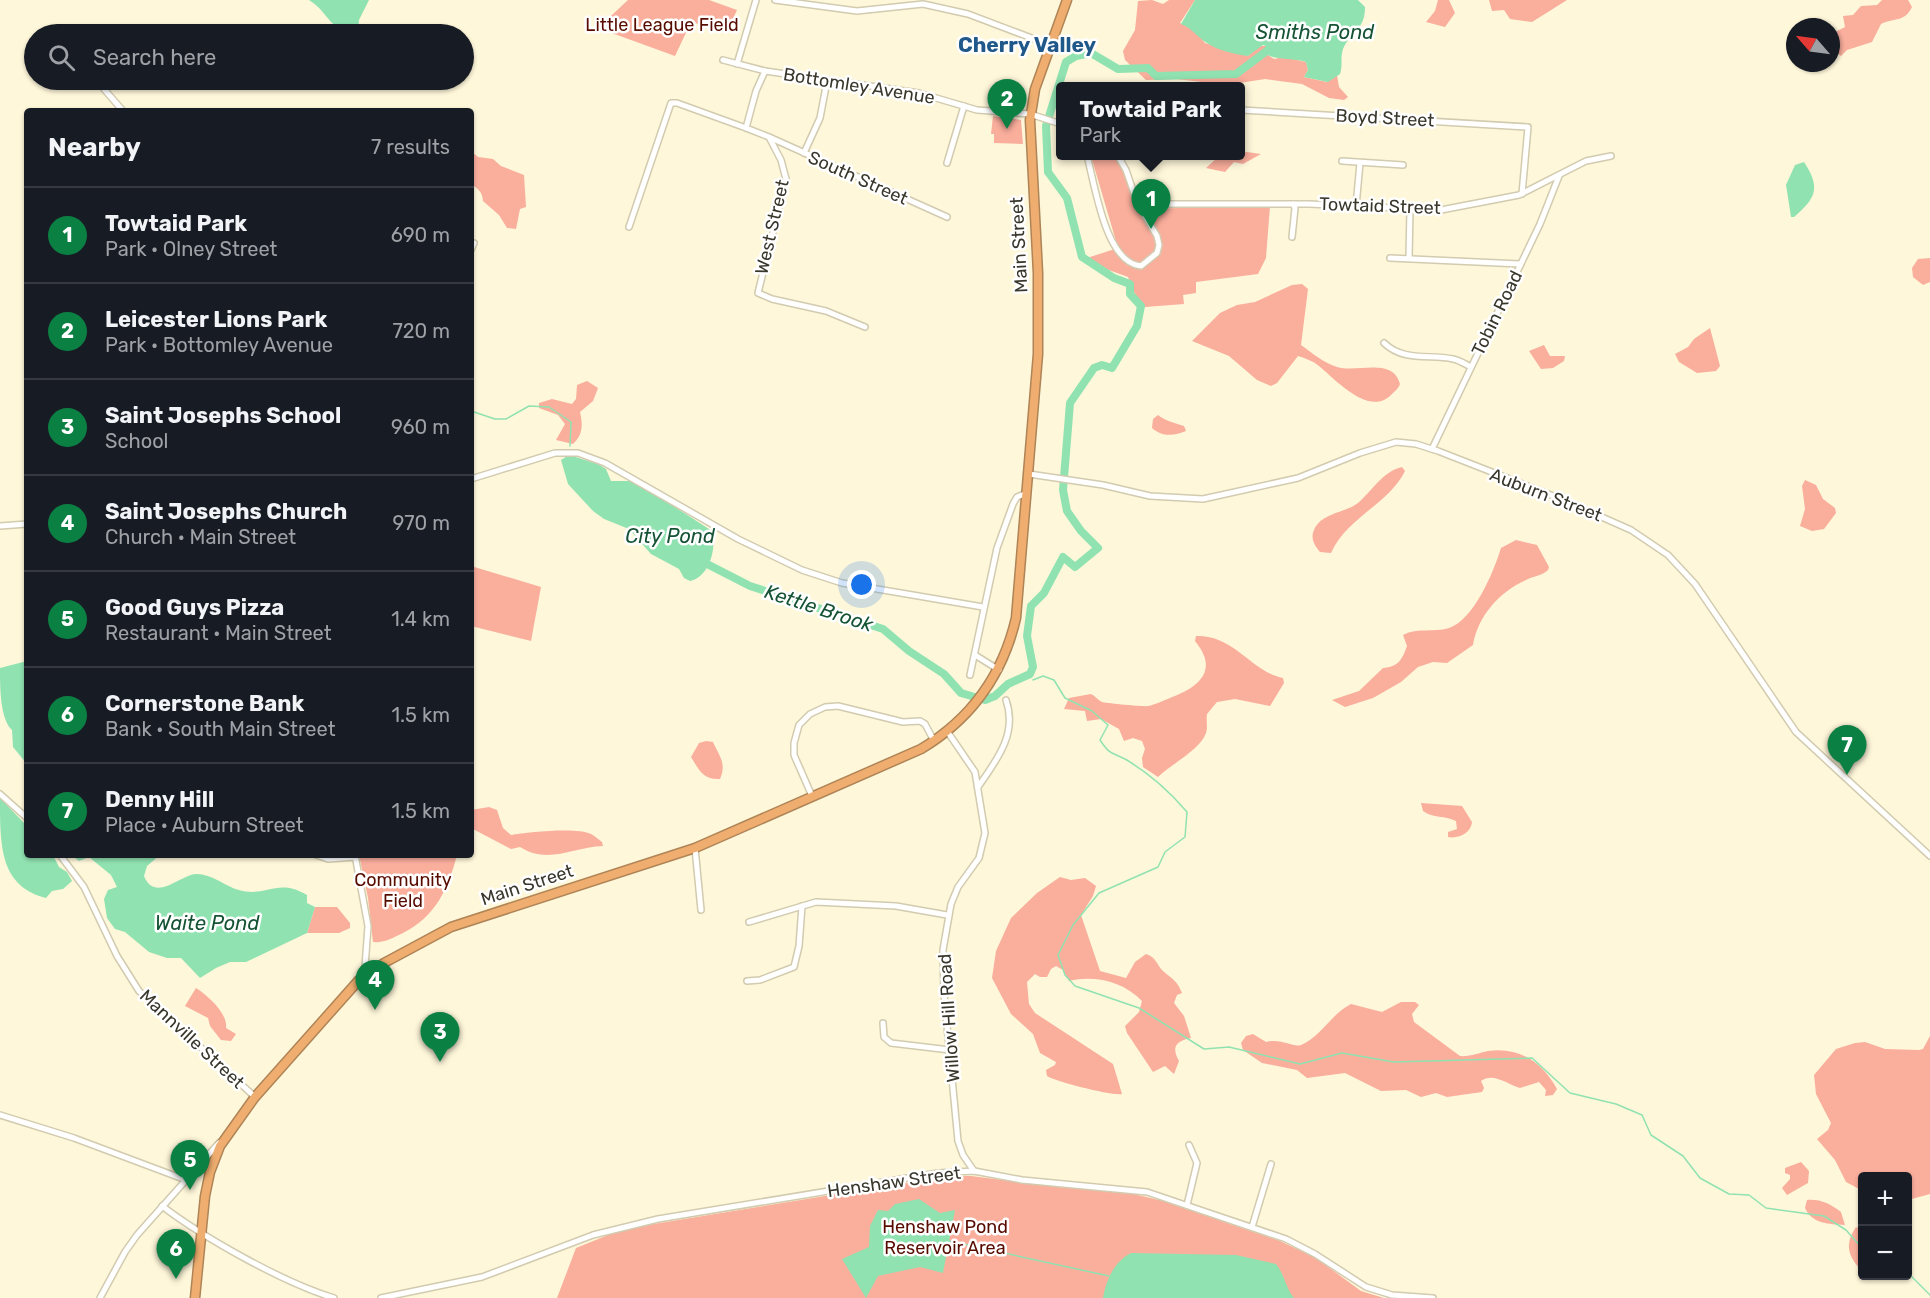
<!DOCTYPE html>
<meta charset="utf-8">
<style>
body{margin:0;font-family:Rubik,sans-serif;background:#242831;color:#f1f3f6}
.controls{position:absolute;right:18px;bottom:18px;display:grid;overflow:hidden;border-radius:6px;box-shadow:0 2px 4px #0004}
.controls button{width:54px;height:54px;display:grid;place-items:center;padding:0;border:0;border-bottom:2px solid #363941;background:#171b24;color:#f1f3f6;font:30px sans-serif}
.compass{position:absolute;left:1786px;top:18px;width:54px;height:54px;border-radius:50%;background:#171b24;box-shadow:0 2px 4px #0004;rotate:298deg}
.you{position:absolute;left:862px;top:585px;width:21px;height:21px;margin:-15px;border:4px solid #fff;border-radius:50%;background:#1a73e8;box-shadow:0 0 0 9px #1a73e833}
.badge{display:grid;place-items:center;width:39px;height:39px;border-radius:50%;background:#0b8043;color:#fff;font-size:20px;font-weight:700}
.pin{position:absolute;translate:-50% -50px;filter:drop-shadow(0 2px 3px #0008)}
.pin::after{content:'';position:absolute;top:32px;width:21px;height:18px;background:inherit;clip-path:polygon(0 0,100% 0,50% 100%)}
.popup{position:absolute;left:1056px;top:82px;width:189px;height:78px;box-sizing:border-box;display:grid;place-content:center;border-radius:6px;background:#171b24;filter:drop-shadow(0 2px 4px #0005);font-size:20px;white-space:nowrap;color:#9ea1a6}
.popup b{font-size:22px;color:#f1f3f6}
.popup::after{content:'';position:absolute;left:50%;top:100%;margin-left:-12px;border:12px solid transparent;border-top-color:#171b24}
.list{margin:0;padding:0;list-style:none}
h2{display:flex;justify-content:space-between;align-items:center;height:78px;margin:0;padding:0 24px;font-size:26px}
h2 small{font-size:20px;font-weight:400;color:#9ea1a6}
.list li{display:grid;grid-template-columns:39px 1fr auto;gap:18px;align-items:center;box-sizing:border-box;height:96px;padding:0 24px;border-top:2px solid #363941}
.list b{display:block;font-size:22px;white-space:nowrap}
.list p{margin:0;font-size:20px;white-space:nowrap;color:#9ea1a6}
.list em{font-size:20px;font-style:normal;color:#9ea1a6}
.icon{flex:none;width:33px;height:33px;fill:none;stroke:currentColor;stroke-width:2;stroke-linecap:round;stroke-linejoin:round}
.map{position:relative;flex:none;width:1930px;height:1298px;overflow:hidden}
.search{position:absolute;background:#171b24;box-shadow:0 2px 4px #0004;left:24px;top:24px;width:450px;height:66px;display:flex;align-items:center;gap:15px;box-sizing:border-box;padding:0 21px;border-radius:33px;color:#9ea1a6;font-size:22px}
.panel{position:absolute;background:#171b24;box-shadow:0 2px 4px #0004;left:24px;top:108px;width:450px;height:750px;border-radius:6px}
.map>svg:first-child{display:block}
.green{fill:#faae9c}
.water{fill:#90e2b1}
.lines{fill:none;stroke-linecap:round;stroke-linejoin:round}
.stream{stroke:#90e2b1;stroke-width:1.5}
.river{stroke:#90e2b1;stroke-width:8}
.minor-casing{stroke:#d2cbaf;stroke-width:8}
.highway-casing{stroke:#af8457;stroke-width:11}
.minor{stroke:#fff;stroke-width:5}
.highway{stroke:#efae6f;stroke-width:8}
.labels{text-anchor:middle;stroke-width:5;stroke-linejoin:round;paint-order:stroke}
.park-label{font-size:18px;fill:#580c00;stroke:#fff}
.street-label{font-size:18px;fill:#39362b;stroke:#fff}
.water-label{font-size:20px;font-style:italic;fill:#155334;stroke:#fff}
.quarter-label{font-size:21px;font-weight:bold;fill:#21588a;stroke:#fff}
</style>
<div class="map">
<svg width="1930" height="1298" viewBox="0 0 1930 1298">
<rect width="100%" height="100%" fill="#fef7da"/>
<g class="green">
<path d="M628 0H709L737 10 727 32 691 22 675 56 598 28Z"/>
<path d="M1152 0 1163 4 1169 0H1195L1180 23 1193 29 1205 43 1248 56 1260 46H1266L1268 55 1274 59 1284 57 1306 62 1308 70 1304 77 1327 82 1337 75 1339 87 1348 97 1344 100 1329 98 1302 84 1265 79 1227 85 1176 79 1146 80 1125 60 1123 51 1135 30 1138 1Z"/>
<path d="M1438 0H1449L1455 13 1445 27 1426 22 1435 11Z"/>
<path d="M1489 0H1567L1532 22 1510 19 1504 10 1492 11Z"/>
<path d="M1882 0H1908L1912 7C1904 23 1895 17 1881 24L1872 42 1847 50 1841 56C1833 51 1831 43 1831 34L1845 27 1843 16 1853 15 1861 6 1877 5Z"/>
<path d="M993 116 1021 120 1023 144 994 143V134H991Z"/>
<path d="M471 151 478 157 493 159 501 166 524 175 526 207 520 209 516 229 507 228 499 215 483 201C482 191 478 189 471 184Z"/>
<path d="M1247 152 1261 154 1243 164 1234 162 1225 172 1206 168 1219 156H1241V153Z"/>
<path d="M1091 156H1113L1124 170 1135 209 1270 206 1266 258 1258 274 1196 282V293L1183 295 1184 304 1145 307 1135 294 1128 277 1098 266 1087 258 1118 248Z"/>
<path d="M1930 258V282L1923 285 1913 277 1912 268 1918 259Z"/>
<path d="M1302 284 1308 289 1301 345C1312 353 1324 363 1337 367 1357 373 1393 357 1400 384 1398 389 1395 391 1391 395 1369 417 1336 380 1319 366 1313 361 1305 358 1298 356L1277 383 1271 386 1257 380 1229 356 1192 341 1220 313 1237 305 1255 302 1292 285Z"/>
<path d="M1710 328 1720 366 1716 371 1697 373 1679 362 1675 354 1688 347 1694 339Z"/>
<path d="M1544 345 1550 356H1565L1564 361 1553 368 1541 369 1529 351Z"/>
<path d="M587 381 598 388 593 401 580 412C583 425 583 435 573 444L556 440 565 424 558 415 539 408V403L552 399 572 404 576 399 577 385Z"/>
<path d="M1158 415C1163 420 1178 424 1184 426L1186 431C1174 436 1162 437 1152 428L1153 419Z"/>
<path d="M1402 467 1405 471C1388 505 1347 517 1331 553L1320 552C1315 546 1310 539 1314 530 1321 513 1345 513 1358 503 1372 491 1383 471 1402 467Z"/>
<path d="M1805 480 1816 485 1823 499 1835 508 1836 513 1824 529 1812 531 1800 526 1805 509 1802 486Z"/>
<path d="M1516 540 1537 545 1549 567 1548 570C1542 576 1533 576 1526 580 1499 592 1478 616 1473 645L1447 663 1433 662 1418 667 1401 682 1373 698 1345 707 1332 700 1359 691 1383 668C1398 667 1402 660 1407 646L1403 635C1418 627 1433 633 1449 628 1474 620 1494 571 1501 548Z"/>
<path d="M471 566 541 587 531 641 471 626Z"/>
<path d="M1196 636C1235 635 1250 671 1283 678L1284 683 1270 706 1235 699 1217 702 1207 714C1206 721 1208 727 1206 733 1201 749 1170 765 1158 777L1143 767 1142 758 1145 749 1142 741 1133 738 1124 741 1119 729 1101 719 1087 721 1085 711 1064 709 1069 698 1091 694C1095 696 1098 700 1102 702 1105 703 1144 707 1148 706 1155 705 1164 700 1170 698 1200 687 1219 670 1195 641Z"/>
<path d="M706 741 713 742C719 756 727 763 720 779 703 780 699 770 691 757L699 743Z"/>
<path d="M1421 803 1462 806 1472 822C1471 833 1459 839 1448 837V832L1457 829 1456 821C1444 815 1434 819 1423 811Z"/>
<path d="M489 807 497 810 503 828 511 835C527 832 578 827 591 834 595 836 598 839 602 842L603 846C572 847 549 865 520 847L511 849 471 828V810Z"/>
<path d="M359 855H457C448 889 436 916 403 933 392 938 385 943 373 942L368 898Z"/>
<path d="M1060 877 1071 880 1085 878 1096 886 1093 896 1081 915 1100 971 1126 978 1135 962 1146 954C1157 958 1156 964 1163 971 1172 979 1177 980 1182 993L1177 995 1174 1003 1184 1016 1191 1038C1176 1041 1171 1047 1179 1061L1174 1074 1165 1066 1153 1072 1127 1033 1125 1026 1139 1012 1142 1001C1123 981 1094 975 1069 981L1063 970 1056 966 1051 969 1047 977H1040L1035 974 1027 982 1029 1004 1035 1013 1113 1064 1122 1094C1112 1096 1057 1082 1047 1076L1046 1070 1055 1065 1056 1062 1040 1053 1033 1034 1011 1014 992 978 996 951 1011 918 1037 893Z"/>
<path d="M315 907H337L350 923V928L339 933H307Z"/>
<path d="M196 988C207 995 228 1013 226 1028L236 1034 231 1041 221 1040 210 1026 208 1018 185 1006Z"/>
<path d="M1401 1002H1415L1419 1005 1412 1014 1414 1022 1460 1056C1470 1057 1478 1053 1488 1051 1520 1047 1542 1062 1557 1089L1553 1095 1545 1096 1546 1090 1539 1082 1520 1088C1507 1084 1493 1072 1481 1081L1484 1088 1482 1092 1447 1097 1436 1093 1421 1097 1406 1090 1381 1091 1345 1073 1307 1078 1297 1070 1262 1063 1243 1050 1241 1043 1246 1036 1253 1034 1266 1042C1282 1038 1293 1048 1301 1045 1322 1036 1331 1014 1351 1004L1382 1012Z"/>
<path d="M1930 1036V1194L1908 1200V1176H1862L1861 1190 1846 1182 1835 1160 1817 1139 1828 1130 1831 1123 1816 1094 1814 1075 1836 1049 1855 1043 1865 1042 1885 1049 1919 1050 1923 1049Z"/>
<path d="M1801 1162 1809 1171 1808 1183 1787 1195 1782 1188 1790 1179V1175L1785 1173V1168Z"/>
<path d="M948 1176H971L1057 1187 1125 1192 1163 1201 1280 1241 1316 1258 1361 1291 1384 1298H1405H557L576 1248 623 1229Z"/>
<path d="M1807 1200C1821 1199 1830 1204 1841 1212L1845 1225C1829 1224 1812 1224 1805 1208Z"/>
<path d="M1856 1227 1862 1231V1271C1848 1257 1844 1244 1856 1227Z"/>
</g>
<g class="water">
<path d="M309 0H369L359 20 358 32C326 30 332 15 309 0Z"/>
<path d="M1195 0H1358L1365 7C1365 31 1351 30 1343 49 1340 58 1343 66 1340 74L1328 82 1304 77 1308 70 1306 62C1295 58 1276 60 1268 55V47L1263 45 1248 56C1234 54 1219 51 1207 43 1197 37 1192 28 1181 24Z"/>
<path d="M1804 162C1821 188 1816 198 1794 217H1791L1786 185 1795 165Z"/>
<path d="M569 455 598 464 606 469 611 481H630L647 489 712 531C717 549 709 577 690 581L684 578 679 569 651 554 629 529 604 519 593 511 568 484 561 460Z"/>
<path d="M27 661V764L13 747 12 730C0 719 0 687 0 668Z"/>
<path d="M0 798 27 826V855H53L59 867 67 872 72 881 63 889 52 891 46 898C0 886 0 847 0 798Z"/>
<path d="M71 855H160L147 866 144 876C155 903 180 875 196 874 213 874 224 886 239 890 268 898 276 877 307 895V903L315 907 307 933 246 962H230L216 968 200 978 181 958H167L149 952 125 932 115 929 107 918 104 899 108 890 117 887 111 875 89 857 79 861Z"/>
<path d="M919 1199 940 1213 955 1210 943 1273 920 1267 878 1276 866 1298 842 1259 869 1247 870 1226 878 1210 888 1211 895 1204Z"/>
<path d="M1131 1253 1236 1255 1276 1264C1285 1275 1285 1287 1294 1298H1103C1106 1279 1115 1261 1131 1253Z"/>
</g>
<g class="lines">
<g class="stream">
<path d="M471 411 495 419H506L529 406 549 407 571 422 570 446"/>
<path d="M1030 674 1031 677"/>
<path d="M1033 680 1043 676 1054 680 1065 698 1092 711 1108 725 1100 740C1110 755 1111 752 1125 759 1149 773 1170 792 1187 812L1185 837 1165 852 1158 867 1099 893 1073 925 1058 955 1065 975 1075 986 1139 1008 1204 1049 1229 1047 1300 1064 1342 1053 1394 1062 1532 1058 1570 1093 1616 1104 1642 1115 1651 1135 1683 1156 1700 1178 1729 1194 1749 1195 1766 1208 1824 1216 1846 1230 1862 1248"/>
<path d="M949 1241 1109 1276"/>
<path d="M1908 1273 1930 1295"/>
</g>
<path class="river" d="M709 565 750 586 883 629 909 651 944 674 961 693 985 700 995 696 1008 684 1030 674 1033 667 1027 636 1031 606 1044 593 1063 557 1075 567 1098 548 1081 531 1067 511 1063 490 1070 403 1094 368 1102 365 1112 368 1137 326 1141 306 1130 294V284L1114 278 1082 257 1067 198 1048 172 1046 126 1066 62 1076 56 1091 53 1118 69 1148 68 1156 76 1236 74 1268 50 1274 41"/>
<g class="minor-casing">
<g id="minor">
<path d="M775 0 857 11 923 4 968 14 1050 45"/>
<path d="M723 60 765 71 919 93 977 110 1030 114 1061 124"/>
<path d="M737 64 756 0"/>
<path d="M765 71 756 91 746 128 769 137 781 160 786 179 758 293 772 299 826 311 865 327"/>
<path d="M104 89 123 111"/>
<path d="M1241 110 1528 127 1522 194"/>
<path d="M769 137 947 217"/>
<path d="M804 153 820 118 827 81"/>
<path d="M1087 156C1095 184 1105 263 1141 266L1157 253 1159 245 1157 236 1137 202 1126 170 1118 156"/>
<path d="M1342 161 1403 165"/>
<path d="M947 163 964 106"/>
<path d="M1139 204H1309L1441 210 1519 195 1586 161 1611 156"/>
<path d="M1356 206 1360 163"/>
<path d="M629 227 671 103H677L746 128"/>
<path d="M1292 237 1295 208 1293 204"/>
<path d="M471 250 474 243"/>
<path d="M1390 258 1520 264"/>
<path d="M1409 258 1410 209"/>
<path d="M1384 343C1404 362 1429 354 1453 359 1459 360 1465 364 1471 367"/>
<path d="M1432 449 1540 224 1559 176"/>
<path d="M1029 474 1103 485 1150 496 1203 499 1298 478 1360 453 1396 442 1416 444 1438 451 1561 499 1631 530 1668 555 1695 584 1796 732 1930 856"/>
<path d="M471 479 555 453H578L605 463 738 539 802 570 842 583 983 607"/>
<path d="M0 526 27 524"/>
<path d="M975 655 999 670"/>
<path d="M970 675 997 548 1013 504 1017 497 1027 493"/>
<path d="M947 731 975 772 985 833 979 858 958 887 951 904 943 950 944 994 958 1141 963 1155 974 1171"/>
<path d="M978 787C996 761 1018 734 1006 700"/>
<path d="M0 794 27 818"/>
<path d="M812 796 794 755V743L799 725 810 714 825 707 838 706 903 722 920 721 925 724 934 741"/>
<path d="M695 848 701 910"/>
<path d="M60 855 84 887 117 956 139 991 255 1097"/>
<path d="M316 855 328 859 356 857"/>
<path d="M355 855 368 926 365 967 369 973"/>
<path d="M749 922 816 902 896 906 947 915"/>
<path d="M747 981 760 980 794 967 799 946 802 906"/>
<path d="M883 1023 884 1037 891 1043 950 1050"/>
<path d="M0 1115 74 1138 186 1180"/>
<path d="M1187 1205 1197 1163 1189 1145"/>
<path d="M162 1206C204 1238 284 1283 334 1298"/>
<path d="M1252 1227 1271 1164"/>
<path d="M100 1298 125 1252 137 1235 219 1143"/>
<path d="M381 1298 482 1277 593 1235 658 1219 938 1173 974 1171 1022 1180 1147 1192 1286 1239 1315 1254 1366 1287 1392 1295 1433 1298"/>
</g>
</g>
<g class="highway-casing">
<path id="highway" d="M195 1298 205 1196 210 1172 220 1146 255 1097 359 980 384 963 451 927 695 848 921 749C971 719 1003 674 1016 618L1038 354V273L1030 120 1035 89 1067 0"/>
</g>
<use href="#minor" class="minor"/>
<use href="#highway" class="highway"/>
</g>
<g class="labels">
<g class="park-label">
<text x="662" y="31">Little League Field</text>
<text x="403" y="886">Community<tspan x="403" dy="21">Field</tspan></text>
<text x="945" y="1233">Henshaw Pond<tspan x="945" dy="21">Reservoir Area</tspan></text>
</g>
<g class="street-label">
<text transform="translate(859 86) rotate(9)" y="6">Bottomley Avenue</text>
<text transform="translate(1385 118) rotate(3)" y="6">Boyd Street</text>
<text transform="translate(858 178) rotate(24)" y="6">South Street</text>
<text transform="translate(1380 206) rotate(2)" y="6">Towtaid Street</text>
<text transform="translate(772 227) rotate(-77)" y="6">West Street</text>
<text transform="translate(1019 245) rotate(-93)" y="6">Main Street</text>
<text transform="translate(1497 313) rotate(-64)" y="6">Tobin Road</text>
<text transform="translate(1546 495) rotate(21)" y="6">Auburn Street</text>
<text transform="translate(527 885) rotate(-18)" y="6">Main Street</text>
<text transform="translate(949 1018) rotate(-94)" y="6">Willow Hill Road</text>
<text transform="translate(192 1039) rotate(43)" y="6">Mannville Street</text>
<text transform="translate(894 1182) rotate(-8)" y="6">Henshaw Street</text>
</g>
<g class="water-label">
<text x="1315" y="39">Smiths Pond</text>
<text x="670" y="543">City Pond</text>
<text transform="translate(819 608) rotate(18)" y="7">Kettle Brook</text>
<text x="207" y="930">Waite Pond</text>
</g>
<g class="quarter-label">
<text x="1027" y="52">Cherry Valley</text>
</g>
</g>
</svg>
<div class="controls">
<button>+</button>
<button>−</button>
</div>
<svg class="compass" viewBox="-18 -18 36 36"><path d="M0-13l5 13h-10z" fill="#e53935"/><path d="M0 13l5-13h-10z" fill="#9ea1a6"/></svg>
<div class="you"></div>
<div class="pin badge" style="left:1151px;top:229px">1</div>
<div class="popup"><b>Towtaid Park</b>Park</div>
<div class="pin badge" style="left:1007px;top:129px">2</div>
<div class="pin badge" style="left:440px;top:1062px">3</div>
<div class="pin badge" style="left:375px;top:1010px">4</div>
<div class="pin badge" style="left:190px;top:1190px">5</div>
<div class="pin badge" style="left:176px;top:1279px">6</div>
<div class="pin badge" style="left:1847px;top:775px">7</div>
<div class="search"><svg class="icon" aria-label="search" viewBox="0 0 24 24"><circle cx="10" cy="10" r="6"/><path d="M15 15l6 6"/></svg>Search here</div>
<section class="panel">
<h2>Nearby<small>7 results</small></h2>
<ul class="list">
<li><span class="badge">1</span><div><b>Towtaid Park</b><p>Park · Olney Street</p></div><em>690 m</em></li>
<li><span class="badge">2</span><div><b>Leicester Lions Park</b><p>Park · Bottomley Avenue</p></div><em>720 m</em></li>
<li><span class="badge">3</span><div><b>Saint Josephs School</b><p>School</p></div><em>960 m</em></li>
<li><span class="badge">4</span><div><b>Saint Josephs Church</b><p>Church · Main Street</p></div><em>970 m</em></li>
<li><span class="badge">5</span><div><b>Good Guys Pizza</b><p>Restaurant · Main Street</p></div><em>1.4 km</em></li>
<li><span class="badge">6</span><div><b>Cornerstone Bank</b><p>Bank · South Main Street</p></div><em>1.5 km</em></li>
<li><span class="badge">7</span><div><b>Denny Hill</b><p>Place · Auburn Street</p></div><em>1.5 km</em></li>
</ul>
</section>
</div>
